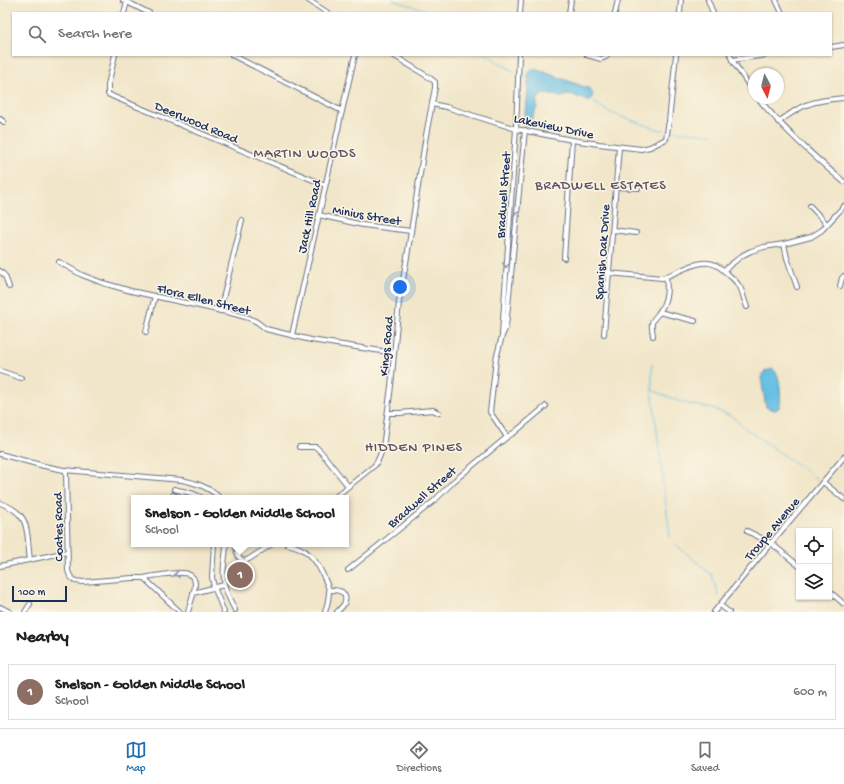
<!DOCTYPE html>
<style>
body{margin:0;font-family:"Gochi Hand",sans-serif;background:#f6f6f6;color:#202124}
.controls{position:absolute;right:12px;bottom:12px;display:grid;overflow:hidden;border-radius:0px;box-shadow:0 1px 3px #0004}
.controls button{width:36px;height:36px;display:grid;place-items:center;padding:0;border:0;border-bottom:1px solid #e0e0e0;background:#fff;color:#202124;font:20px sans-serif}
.compass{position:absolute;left:748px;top:68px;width:36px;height:36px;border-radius:50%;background:#fff;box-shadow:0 1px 3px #0004;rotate:173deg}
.scale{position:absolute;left:12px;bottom:10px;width:55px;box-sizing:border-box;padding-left:4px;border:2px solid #1b2f5e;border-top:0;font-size:11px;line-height:14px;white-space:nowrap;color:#1b2f5e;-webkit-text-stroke:3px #fcf5e5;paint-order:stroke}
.you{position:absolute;left:400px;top:287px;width:14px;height:14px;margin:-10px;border:3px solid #fff;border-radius:50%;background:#1a73e8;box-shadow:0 0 0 6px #1a73e833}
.badge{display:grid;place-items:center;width:26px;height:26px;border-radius:50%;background:#1f6fb2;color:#fff;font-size:13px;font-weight:700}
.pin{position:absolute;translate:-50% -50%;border:2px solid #fff;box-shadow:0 1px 4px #0006}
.popup{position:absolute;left:131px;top:495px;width:218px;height:52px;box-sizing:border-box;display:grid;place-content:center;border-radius:0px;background:#fff;filter:drop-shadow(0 1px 3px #0005);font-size:13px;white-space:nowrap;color:#757577}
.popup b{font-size:15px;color:#202124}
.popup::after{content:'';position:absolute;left:50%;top:100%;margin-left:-8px;border:8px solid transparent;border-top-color:#fff}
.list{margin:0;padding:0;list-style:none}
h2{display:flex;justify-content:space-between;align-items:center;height:52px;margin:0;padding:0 16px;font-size:17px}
h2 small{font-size:13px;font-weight:400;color:#757577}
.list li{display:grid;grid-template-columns:26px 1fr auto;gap:12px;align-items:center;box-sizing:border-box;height:56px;margin:0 8px 8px;padding:0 8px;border:1px solid #e0e0e0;border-radius:0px}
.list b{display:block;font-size:15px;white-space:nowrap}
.list p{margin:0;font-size:13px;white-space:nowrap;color:#757577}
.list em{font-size:13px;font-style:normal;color:#757577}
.icon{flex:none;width:22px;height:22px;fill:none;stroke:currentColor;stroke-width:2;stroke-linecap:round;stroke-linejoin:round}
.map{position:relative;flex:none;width:844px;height:612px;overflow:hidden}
.search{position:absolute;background:#fff;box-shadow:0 1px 3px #0004;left:12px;right:12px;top:12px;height:44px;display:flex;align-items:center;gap:10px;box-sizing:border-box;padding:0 14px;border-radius:0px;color:#757577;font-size:15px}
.sheet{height:116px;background:#fff}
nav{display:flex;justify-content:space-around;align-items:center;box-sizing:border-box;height:56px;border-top:1px solid #e0e0e0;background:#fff;font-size:11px;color:#757577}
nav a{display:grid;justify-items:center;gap:2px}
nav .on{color:#1f6fb2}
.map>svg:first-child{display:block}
.water{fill:#67c0e4;stroke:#4178a1}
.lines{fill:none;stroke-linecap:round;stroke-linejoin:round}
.stream{stroke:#67c0e4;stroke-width:1}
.minor-casing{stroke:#666f83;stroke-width:6}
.minor{stroke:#fff;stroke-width:4}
.oneway{stroke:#8d97ae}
.labels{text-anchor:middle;stroke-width:3;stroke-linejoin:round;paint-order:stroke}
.street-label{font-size:13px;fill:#1b2f5e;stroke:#fcf5e5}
.neighbourhood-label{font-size:14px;letter-spacing:1px;fill:#5e5464;stroke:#fcf5e5}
</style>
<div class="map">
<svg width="844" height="612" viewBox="0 0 844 612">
<rect width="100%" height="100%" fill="#fcf5e5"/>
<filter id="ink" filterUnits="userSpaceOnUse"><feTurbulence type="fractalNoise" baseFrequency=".025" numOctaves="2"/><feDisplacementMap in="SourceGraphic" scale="8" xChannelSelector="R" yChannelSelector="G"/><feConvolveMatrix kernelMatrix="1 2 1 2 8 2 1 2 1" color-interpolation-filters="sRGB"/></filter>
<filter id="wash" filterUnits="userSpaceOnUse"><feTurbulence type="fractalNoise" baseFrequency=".012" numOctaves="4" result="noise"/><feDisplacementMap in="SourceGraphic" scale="16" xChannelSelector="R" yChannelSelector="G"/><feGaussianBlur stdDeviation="0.9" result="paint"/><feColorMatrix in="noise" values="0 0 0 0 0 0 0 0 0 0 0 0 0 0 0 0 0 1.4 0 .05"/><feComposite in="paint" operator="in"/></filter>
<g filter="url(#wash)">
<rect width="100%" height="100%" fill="#f1e6c9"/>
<g class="water">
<path d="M533 68 590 89 593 95 590 100 588 101 571 94 561 97 546 94 541 95 537 100V107L530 122 528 124 525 123 524 119 527 101 529 72Z"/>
<path d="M773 369C774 371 776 372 777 374 780 380 782 401 779 407 777 410 777 409 774 410L766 407 761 378 765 371Z"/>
</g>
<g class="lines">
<g class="stream">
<path d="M393 0 425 10 429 13"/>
<path d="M487 55 515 72"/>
<path d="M522 75 528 78"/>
<path d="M590 100 611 113 660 130H664"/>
<path d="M671 131 712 134"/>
<path d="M652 364V390L670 537"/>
<path d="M652 390 681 402 713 409 731 416 749 431 808 472"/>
<path d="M813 476 818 480"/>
<path d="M675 544 712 575 719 596"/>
</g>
</g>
</g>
<g filter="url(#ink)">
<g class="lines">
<g class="minor-casing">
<g id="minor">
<path d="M123 0 149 13"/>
<path d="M308 0 328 13"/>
<path d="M708 0 713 13"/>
<path d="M776 0 782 13"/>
<path d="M124 13 127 2"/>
<path d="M520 13 521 0"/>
<path d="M569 13 571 0"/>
<path d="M615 13 618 0"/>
<path d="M680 13 681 0"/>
<path d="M831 47 844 45"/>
<path d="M115 55 108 85V94L114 97 325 185"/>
<path d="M232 55 342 111"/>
<path d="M587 55 601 59 606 57 607 55"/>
<path d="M730 55 732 60 754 93"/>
<path d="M732 60 766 55"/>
<path d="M758 98C783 129 813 156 844 182"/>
<path d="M432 104 446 107 516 129 572 140 599 144 641 149 650 147 666 139 669 121 676 55"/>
<path d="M0 119 4 122"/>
<path d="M778 122C788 116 798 107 809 104 820 100 832 99 844 98"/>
<path d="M615 187 638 188"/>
<path d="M810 206 827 224"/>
<path d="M319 215 363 225 411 231"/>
<path d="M613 230 636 233"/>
<path d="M784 244 787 258 797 287"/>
<path d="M564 258 572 140"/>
<path d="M59 262 82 275 103 283 131 291 231 313 249 318 257 322 266 329 311 340 394 353"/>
<path d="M724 270 743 255 751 251 764 247 784 244 811 237 822 230 844 206"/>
<path d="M0 271 5 276 9 287"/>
<path d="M609 273 662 278C675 274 688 265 702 263 716 261 723 270 731 277 735 280 737 283 740 287 743 293 744 300 747 307"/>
<path d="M840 286 842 278 844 276"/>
<path d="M220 311 242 220"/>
<path d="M659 312 695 321"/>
<path d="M146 332 155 296"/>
<path d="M502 334 516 129 519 55"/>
<path d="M604 334 619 147"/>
<path d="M292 335 319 215 342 111 355 55"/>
<path d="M653 336C653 332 651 327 652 323 653 319 656 316 659 313 667 300 668 291 666 277"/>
<path d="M0 371 21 378"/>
<path d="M388 413H400L433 410 439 413"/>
<path d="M507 437 515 432 546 406"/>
<path d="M299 447H316L322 453 348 486"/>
<path d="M0 454 44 466 64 470 182 480C196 483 209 487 220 498"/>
<path d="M66 470 68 571 70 576 75 581 83 582 132 578H144L180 612"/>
<path d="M823 482 844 499"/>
<path d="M174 489C185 492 191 491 202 498"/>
<path d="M173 495 180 498"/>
<path d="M334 498 375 465 378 460 383 448 391 386 399 302 407 257 426 135 435 88V82L430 78 393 55"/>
<path d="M0 503C32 514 26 531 30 560"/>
<path d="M747 531 771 543 799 566"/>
<path d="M214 544 212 577 214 587 224 612"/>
<path d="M226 544C226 550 225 557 224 564 222 584 226 593 235 610"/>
<path d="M236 544C237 551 236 558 244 561L249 559 272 544"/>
<path d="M287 544C307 548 315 558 323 575 325 580 328 586 329 590 329 597 327 606 325 612"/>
<path d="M0 566 67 552"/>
<path d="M348 570 434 501 454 481 507 437 490 412 496 359 502 336 506 327 525 130"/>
<path d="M144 578C152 576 182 571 188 574 193 576 195 580 195 584 195 592 190 604 188 612"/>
<path d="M329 590C332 590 336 590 339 591 345 592 347 599 344 604 342 607 339 610 337 612"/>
<path d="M829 591 844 604"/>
<path d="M193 593 224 585"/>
<path d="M720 605 729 612"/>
<path d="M0 607 10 612"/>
<path d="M25 612 30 604"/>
<path d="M714 612 771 543 844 457"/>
</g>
</g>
<use href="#minor" class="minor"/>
</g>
<defs><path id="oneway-chevron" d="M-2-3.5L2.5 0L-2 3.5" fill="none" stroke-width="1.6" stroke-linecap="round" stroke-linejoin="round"/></defs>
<g class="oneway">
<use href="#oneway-chevron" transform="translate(517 214) rotate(-85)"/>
<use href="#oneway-chevron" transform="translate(506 265) rotate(94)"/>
<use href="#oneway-chevron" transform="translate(177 574) rotate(176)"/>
</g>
</g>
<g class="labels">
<g class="street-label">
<text transform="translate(197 121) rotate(23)" y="5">Deerwood Road</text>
<text transform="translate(554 125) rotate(12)" y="5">Lakeview Drive</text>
<text transform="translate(502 195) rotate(-86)" y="5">Bradwell Street</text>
<text transform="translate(367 214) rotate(10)" y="5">Minius Street</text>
<text transform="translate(308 216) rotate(-78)" y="5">Jack Hill Road</text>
<text transform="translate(601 252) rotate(-86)" y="5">Spanish Oak Drive</text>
<text transform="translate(204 298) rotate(14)" y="5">Flora Ellen Street</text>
<text transform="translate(385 346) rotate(-85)" y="5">Kings Road</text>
<text transform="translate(421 496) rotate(-41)" y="5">Bradwell Street</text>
<text transform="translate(57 527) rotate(-91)" y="5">Coates Road</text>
<text transform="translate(771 528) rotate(-50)" y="5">Troupe Avenue</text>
</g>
<g class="neighbourhood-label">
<text x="305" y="157">MARTIN WOODS</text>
<text x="601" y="189">BRADWELL ESTATES</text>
<text x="414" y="451">HIDDEN PINES</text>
</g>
</g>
</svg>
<div class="controls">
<button><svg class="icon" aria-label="locate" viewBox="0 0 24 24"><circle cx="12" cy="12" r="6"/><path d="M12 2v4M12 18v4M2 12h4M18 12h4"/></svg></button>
<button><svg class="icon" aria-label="layers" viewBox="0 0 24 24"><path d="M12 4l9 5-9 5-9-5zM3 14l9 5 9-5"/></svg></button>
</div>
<svg class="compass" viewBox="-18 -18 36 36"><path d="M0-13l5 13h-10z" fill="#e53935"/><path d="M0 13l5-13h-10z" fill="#757577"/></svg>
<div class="scale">100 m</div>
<div class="you"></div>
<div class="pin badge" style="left:240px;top:575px;background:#8d6e63">1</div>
<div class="popup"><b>Snelson - Golden Middle School</b>School</div>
<div class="search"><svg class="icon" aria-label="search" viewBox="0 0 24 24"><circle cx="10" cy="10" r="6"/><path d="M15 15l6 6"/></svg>Search here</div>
</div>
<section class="sheet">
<h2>Nearby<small></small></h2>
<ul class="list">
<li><span class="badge" style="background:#8d6e63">1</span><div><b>Snelson - Golden Middle School</b><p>School</p></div><em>600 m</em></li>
</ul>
</section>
<nav>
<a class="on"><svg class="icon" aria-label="map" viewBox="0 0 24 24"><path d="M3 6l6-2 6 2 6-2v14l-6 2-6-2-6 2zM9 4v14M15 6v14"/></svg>Map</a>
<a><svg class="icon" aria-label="directions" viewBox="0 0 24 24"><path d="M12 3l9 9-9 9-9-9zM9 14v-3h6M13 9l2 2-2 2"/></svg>Directions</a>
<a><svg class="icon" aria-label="saved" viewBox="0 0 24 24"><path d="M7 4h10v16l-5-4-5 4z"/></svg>Saved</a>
</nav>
